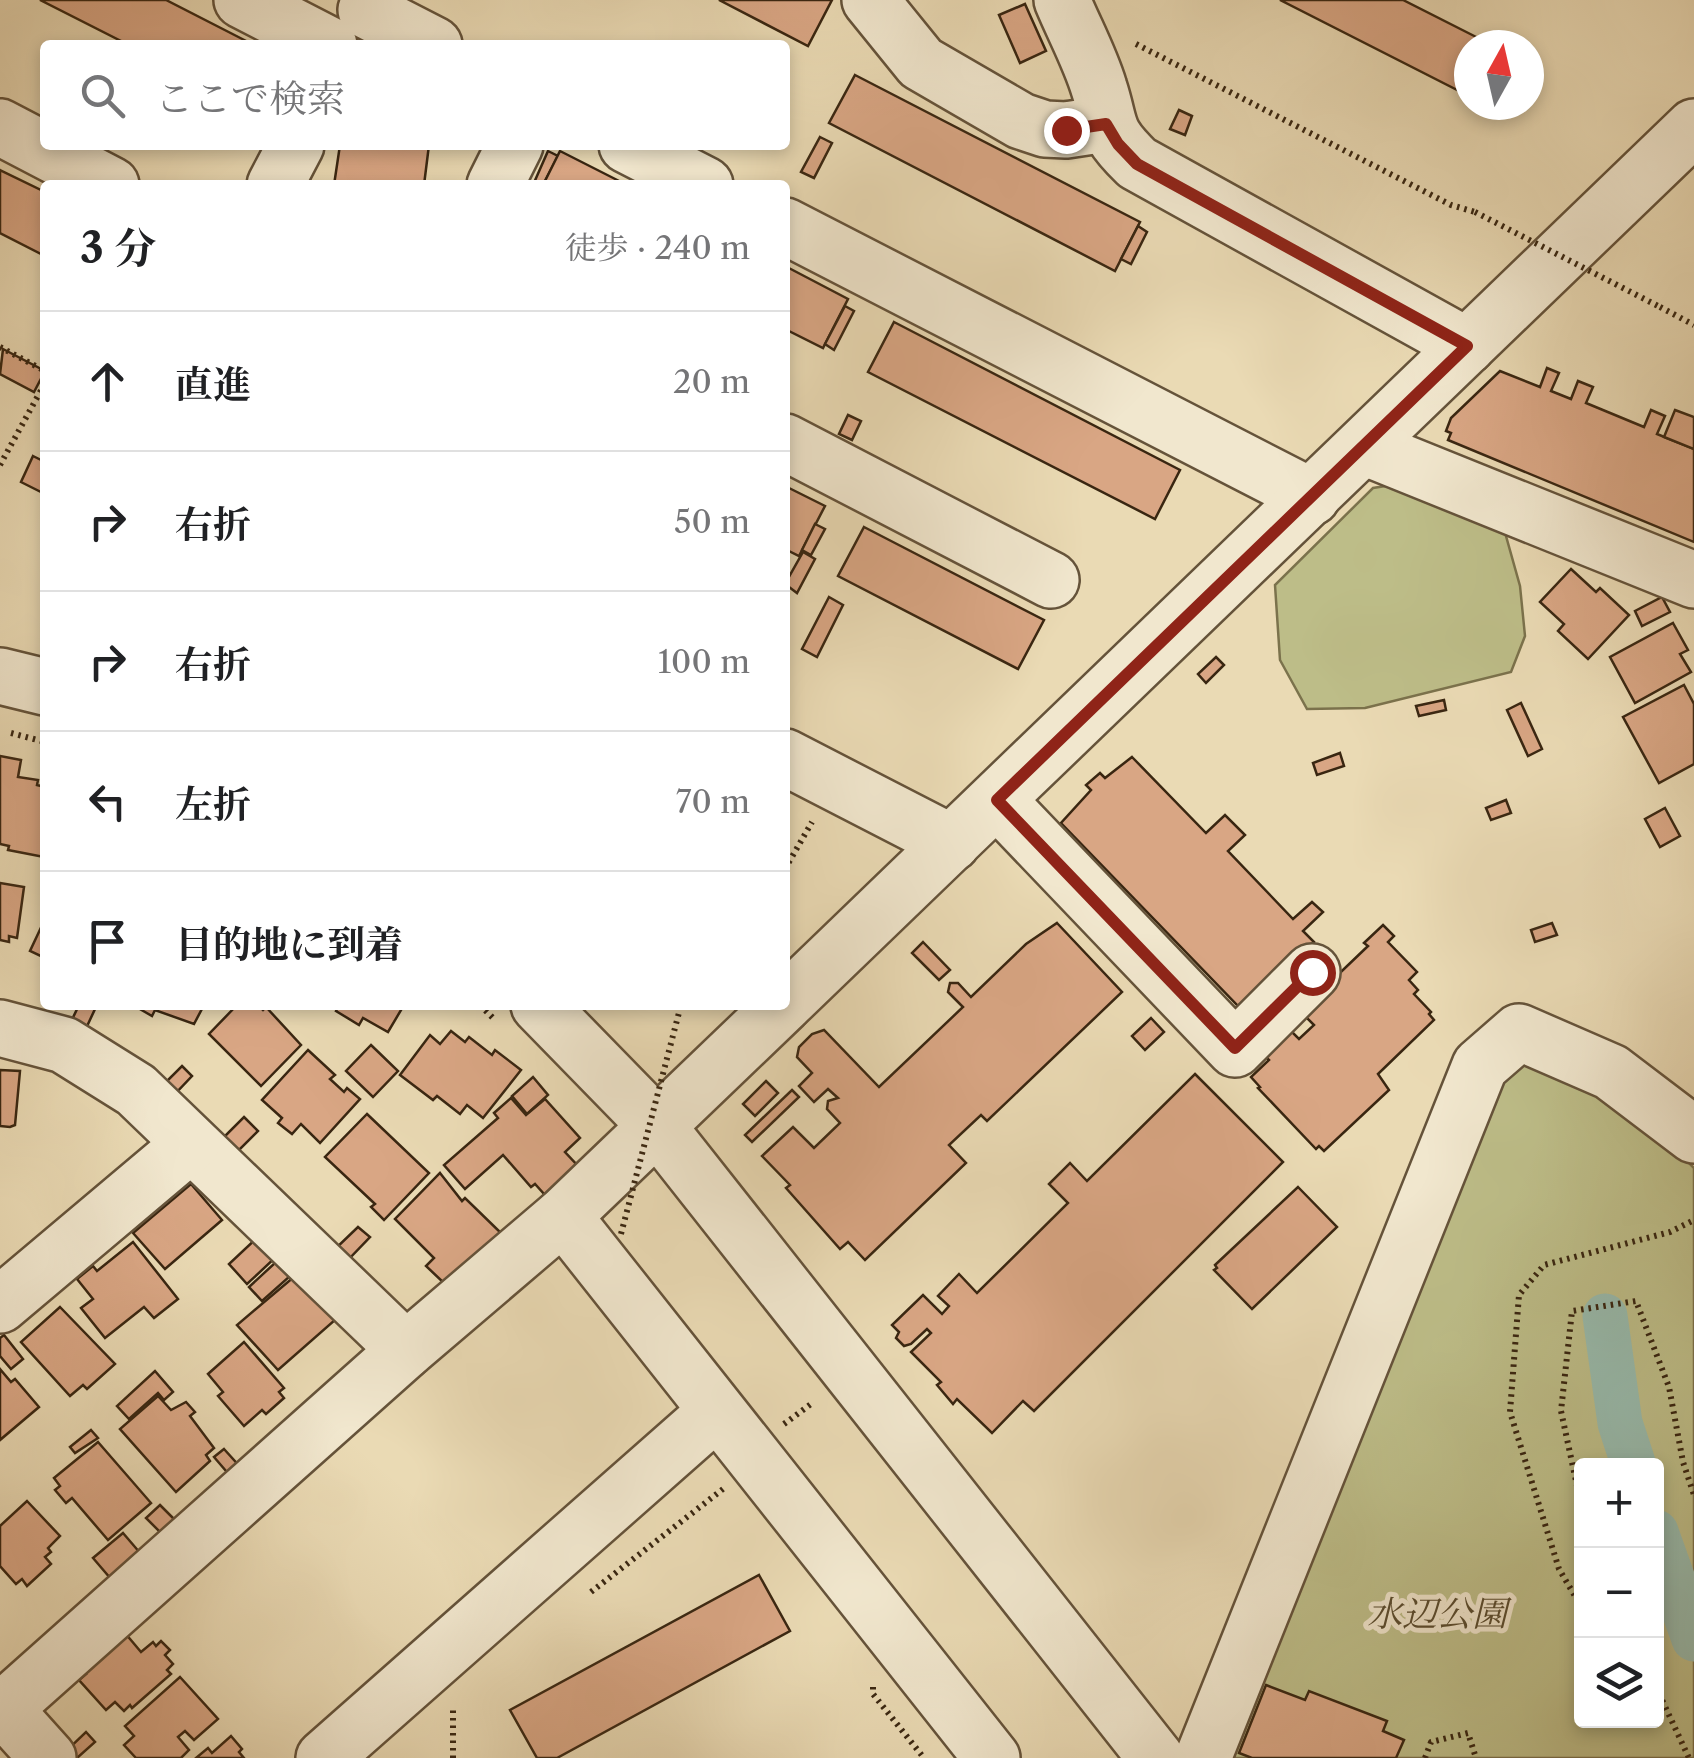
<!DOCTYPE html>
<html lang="ja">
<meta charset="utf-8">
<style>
body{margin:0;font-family:"Libre Caslon Text","Noto Serif JP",serif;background:#f2f2f2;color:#202124}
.controls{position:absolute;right:30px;bottom:30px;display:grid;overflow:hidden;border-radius:10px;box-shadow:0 5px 15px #0003}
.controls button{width:90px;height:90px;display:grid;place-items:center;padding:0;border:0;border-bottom:2px solid #e0e0e0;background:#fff;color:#202124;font:50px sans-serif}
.compass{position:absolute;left:1454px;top:30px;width:90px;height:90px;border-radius:50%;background:#fff;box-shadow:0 5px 15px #0003;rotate:8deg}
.stop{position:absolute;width:30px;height:30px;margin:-22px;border:8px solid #8f2418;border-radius:50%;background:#fff}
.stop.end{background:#8f2418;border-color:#fff;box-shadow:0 2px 10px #0008}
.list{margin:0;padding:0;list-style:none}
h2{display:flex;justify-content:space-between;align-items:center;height:130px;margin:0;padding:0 40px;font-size:42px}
h2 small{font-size:32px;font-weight:400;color:#757577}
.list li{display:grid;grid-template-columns:65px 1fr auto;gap:30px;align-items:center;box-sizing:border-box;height:140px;padding:0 40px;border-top:2px solid #e0e0e0}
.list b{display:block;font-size:38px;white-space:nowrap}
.list em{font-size:32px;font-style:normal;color:#757577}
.icon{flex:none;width:55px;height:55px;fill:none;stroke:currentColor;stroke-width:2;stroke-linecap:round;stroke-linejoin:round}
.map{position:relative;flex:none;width:1694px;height:1758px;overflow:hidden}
.search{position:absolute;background:#fff;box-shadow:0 5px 15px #0003;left:40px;top:40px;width:750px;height:110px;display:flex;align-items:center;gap:25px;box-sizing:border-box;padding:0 35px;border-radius:10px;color:#757577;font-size:38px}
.panel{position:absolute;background:#fff;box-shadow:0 5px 15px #0003;left:40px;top:180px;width:750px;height:830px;border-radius:10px}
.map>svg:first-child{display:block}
.green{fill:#bdbd88;stroke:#7b724c;stroke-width:2.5;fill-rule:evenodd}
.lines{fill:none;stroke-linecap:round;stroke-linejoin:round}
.canal{stroke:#98bbad;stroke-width:45}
.building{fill:#d9a684;stroke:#392611;stroke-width:2.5}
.minor-casing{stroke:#65533a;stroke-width:60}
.path{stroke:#392611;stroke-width:6;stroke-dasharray:2.5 5;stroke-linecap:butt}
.minor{stroke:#f1e7ce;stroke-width:55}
.path-bridge{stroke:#392611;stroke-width:6;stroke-dasharray:2.5 5;stroke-linecap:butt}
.route{stroke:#8f2418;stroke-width:12}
.labels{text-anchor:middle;stroke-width:10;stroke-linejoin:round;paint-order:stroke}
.park-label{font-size:35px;font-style:italic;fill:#5a4c2f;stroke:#f1e7ce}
</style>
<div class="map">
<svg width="1694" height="1758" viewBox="0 0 1694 1758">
<rect width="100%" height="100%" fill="#eadab4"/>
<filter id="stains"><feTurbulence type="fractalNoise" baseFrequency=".002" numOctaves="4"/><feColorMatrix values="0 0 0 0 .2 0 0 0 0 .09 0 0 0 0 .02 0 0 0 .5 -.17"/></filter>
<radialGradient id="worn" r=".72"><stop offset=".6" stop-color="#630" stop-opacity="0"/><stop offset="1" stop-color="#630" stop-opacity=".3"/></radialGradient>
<g class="green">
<path d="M1392 485 1504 529 1520 586 1525 636 1511 672 1365 708 1307 709 1280 660 1275 585 1373 488Z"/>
<path d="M1523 1057 1644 1117 1694 1168V1758H1228L1493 1074ZM1582 1466H1656V1720H1582Z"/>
</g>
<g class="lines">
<g class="canal">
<path d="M1605 1316 1620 1423 1634 1466"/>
<path d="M1656 1532 1694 1639"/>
</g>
</g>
<g class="building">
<path d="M40 0H166L254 45H129Z"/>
<path d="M719 0H832L808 46Z"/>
<path d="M1280 0H1403L1492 45H1469V96Z"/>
<path d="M1025 4 1046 51 1020 63 999 15Z"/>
<path d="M855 75 1140 222 1115 271 829 123Z"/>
<path d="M1179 110 1192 116 1185 135 1170 129Z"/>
<path d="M820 137 832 143 814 178 801 172Z"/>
<path d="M340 145H429L424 185H334Z"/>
<path d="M548 151 558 156 543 185H533Z"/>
<path d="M560 151 627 185H543Z"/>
<path d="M0 170 45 192V256L0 233Z"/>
<path d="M1138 226 1147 232 1131 264 1121 259Z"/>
<path d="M785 266 848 299 823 348 785 329Z"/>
<path d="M845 306 854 311 834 350 825 344Z"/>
<path d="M894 322 1180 470 1155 519 868 372Z"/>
<path d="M3 349 45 371 34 392 0 374Z"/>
<path d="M1547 368 1559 373 1551 391 1571 399 1578 381 1593 387 1586 403 1644 427 1651 410 1665 416 1657 434 1694 449V542L1448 440 1451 433 1446 431 1451 418 1500 371 1540 387Z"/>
<path d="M1675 410 1694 417V449L1664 437Z"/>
<path d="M848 415 861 421 852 440 839 434Z"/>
<path d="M33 456 45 462V494L21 482Z"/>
<path d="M785 486 825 506 799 556 785 549Z"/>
<path d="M815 524 825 529 811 555 802 550Z"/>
<path d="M864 527 1044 620 1018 669 838 576Z"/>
<path d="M803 552 815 559 797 593 785 584Z"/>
<path d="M1571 569 1596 592 1600 588 1629 615 1588 659 1558 631 1564 624 1540 602Z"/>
<path d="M829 597 843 605 817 657 802 649Z"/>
<path d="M1662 597 1670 612 1642 626 1635 611Z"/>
<path d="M1673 623 1688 650 1680 654 1691 672 1635 703 1610 657Z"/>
<path d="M1216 657 1224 665 1206 683 1198 674Z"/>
<path d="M1684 685 1694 704V764L1659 783 1623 717Z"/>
<path d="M1444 700 1446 710 1419 716 1416 706Z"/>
<path d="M1521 703 1542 749 1528 756 1507 710Z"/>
<path d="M1340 753 1344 766 1317 775 1313 763Z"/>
<path d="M0 756 21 760 18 777 38 780 37 785 45 787 44 857 8 850 9 846 0 844Z"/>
<path d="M1132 757 1206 833 1225 815 1245 835 1228 851 1293 919 1312 902 1323 912 1303 931 1314 942 1247 1006 1240 1008 1061 823 1091 790 1086 785 1100 773 1105 778Z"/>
<path d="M1506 800 1511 813 1491 820 1486 808Z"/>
<path d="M1665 808 1680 836 1660 847 1645 819Z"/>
<path d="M0 883 24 887 17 938 9 936V942L0 940Z"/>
<path d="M45 919V958L30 951Z"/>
<path d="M1057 923 1122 992 987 1121 981 1115 949 1145 966 1163 865 1260 848 1242 840 1249 786 1188 790 1185 762 1156 793 1127 814 1148 840 1123 827 1109 828 1101 838 1098 828 1089 814 1102 799 1086 812 1073 797 1057 799 1047 812 1034 824 1030 879 1087 963 1007 948 992 950 983H958L971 997 1026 944Z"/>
<path d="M1552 923 1557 935 1535 942 1531 930Z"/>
<path d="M1383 925 1394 936 1388 942 1417 972 1409 980 1418 990 1414 994 1431 1012 1429 1014 1434 1020 1378 1074 1389 1090 1324 1151 1319 1146 1316 1149 1258 1088 1260 1087 1251 1077 1269 1060 1259 1050 1285 1025 1299 1039 1314 1025 1300 1011 1368 946 1364 943Z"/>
<path d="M923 942 950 970 939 980 912 953Z"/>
<path d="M79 1005 95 1009 82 1037 67 1030Z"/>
<path d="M133 1005H204L194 1024 155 1010 152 1016Z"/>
<path d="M237 1005H258L263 1010 266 1007 301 1045 261 1086 209 1034Z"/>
<path d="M339 1005H404L388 1032 363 1018 359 1025 336 1011Z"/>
<path d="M1151 1018 1164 1032 1145 1050 1132 1036Z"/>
<path d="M451 1031 465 1042 469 1037 492 1055 495 1050 521 1070 483 1118 467 1105 460 1114 437 1096 433 1100 400 1075 430 1035 440 1044Z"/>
<path d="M371 1045 398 1071 373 1097 346 1071Z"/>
<path d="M308 1050 335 1075 330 1079 344 1092 347 1088 360 1099 320 1143 301 1124 292 1134 278 1123 282 1118 262 1100Z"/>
<path d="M182 1066 192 1076 173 1096 162 1086Z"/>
<path d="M0 1070 20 1071 15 1125 10 1127 0 1126Z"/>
<path d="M1195 1074 1283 1162 1034 1411 1023 1401 992 1433 957 1399 953 1404 937 1385 941 1382 911 1352 931 1333 927 1329 911 1344 904 1346 896 1338 899 1332 892 1325 923 1295 942 1314 949 1306 938 1296 959 1274 977 1293 1068 1203 1049 1184 1070 1163 1087 1181Z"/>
<path d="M533 1077 548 1095 527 1114 512 1096Z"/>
<path d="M766 1081 778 1093 755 1116 743 1104Z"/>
<path d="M792 1090 799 1097 752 1142 745 1135Z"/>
<path d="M511 1098 526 1115 545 1099 580 1138 565 1152 578 1166 545 1195 535 1184 531 1187 503 1155 465 1189 444 1165 498 1118 494 1113Z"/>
<path d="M367 1114 429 1173 384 1220 371 1207 375 1204 325 1157Z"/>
<path d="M244 1117 258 1131 234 1155 220 1141Z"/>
<path d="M440 1173 462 1201 465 1198 502 1234 445 1284 426 1266 434 1258 395 1219Z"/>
<path d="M191 1184 222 1220 165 1269 133 1233Z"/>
<path d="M1298 1187 1337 1227 1252 1309 1214 1270 1217 1268 1215 1265Z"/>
<path d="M358 1227 370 1237 346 1262 334 1250Z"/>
<path d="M259 1236 277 1256 247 1284 229 1264Z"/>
<path d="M133 1242 178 1299 154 1318 144 1307 105 1338 81 1308 93 1299 77 1279 93 1266 97 1271Z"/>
<path d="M276 1262 289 1277 262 1301 249 1287Z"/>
<path d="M295 1276 335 1320 278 1370 237 1325Z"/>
<path d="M60 1307 115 1364 87 1389 83 1385 70 1396 21 1342Z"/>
<path d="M4 1335 23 1359 11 1369 0 1356V1338Z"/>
<path d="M244 1342 284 1388 279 1392 284 1398 266 1414 262 1410 244 1426 218 1396 223 1392 208 1374Z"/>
<path d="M0 1369 11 1382 15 1379 39 1407 0 1440Z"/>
<path d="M155 1371 173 1392 164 1400 158 1393 129 1419 117 1406Z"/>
<path d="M158 1396 171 1410 186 1402 195 1412 190 1416 214 1448 206 1455 210 1461 176 1492 120 1429Z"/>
<path d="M91 1430 98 1438 75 1453 70 1447Z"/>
<path d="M98 1442 151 1503 108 1540 72 1498 66 1503 55 1490 60 1486 54 1478Z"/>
<path d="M224 1449 242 1469 232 1478 214 1457Z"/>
<path d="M27 1501 60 1536 48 1548 51 1552 45 1557 51 1564 27 1586 22 1579 16 1584 0 1566V1526Z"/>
<path d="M160 1505 179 1524 165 1537 146 1518Z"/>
<path d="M123 1533 141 1554 111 1579 93 1558Z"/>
<path d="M759 1575 790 1631 557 1758H537L510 1710Z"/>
<path d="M125 1633 141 1652 153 1642 156 1646 161 1641 170 1650 165 1655 173 1664 167 1670 171 1674 132 1708 130 1705 124 1711 115 1702 106 1710 79 1680 86 1674 82 1671Z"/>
<path d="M180 1677 218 1719 194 1740 185 1731 178 1737 189 1750 181 1758H136L124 1745 134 1736 125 1726Z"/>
<path d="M1266 1685 1305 1700 1309 1691 1387 1721 1383 1731 1404 1740 1396 1758H1252L1239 1753Z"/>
<path d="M86 1732 95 1742 77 1758H70L65 1752Z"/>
<path d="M231 1736 242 1749 239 1752 244 1758H196L208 1748 212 1753Z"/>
</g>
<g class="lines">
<g class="minor-casing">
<g id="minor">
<path d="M242 0 329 45"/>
<path d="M870 0 921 63 1021 121 1045 129 1066 130 1106 124"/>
<path d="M1062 0C1074 29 1090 58 1099 88 1112 128 1103 130 1137 163L1467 346"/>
<path d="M366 10 434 45"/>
<path d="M0 127 111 185"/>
<path d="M627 145 705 185"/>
<path d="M275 185 296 145"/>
<path d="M495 185 515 145"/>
<path d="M785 226 1312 497"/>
<path d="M785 442 1051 580"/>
<path d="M1364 447 1694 580"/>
<path d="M0 676 45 687"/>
<path d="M785 757 952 843"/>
<path d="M997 800 1235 1049 1312 972"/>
<path d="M785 1003 1694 127"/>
<path d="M539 1005 657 1126 1156 1758"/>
<path d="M0 1028 64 1045 136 1090 406 1350"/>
<path d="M563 1216 992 1758"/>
<path d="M0 1305 191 1144"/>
<path d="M4 1709 48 1758"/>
<path d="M0 1712 406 1350 563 1216 783 1005"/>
<path d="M324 1758 716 1412"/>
<path d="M1203 1758 1480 1066 1519 1032 1611 1072 1694 1135"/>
</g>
</g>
<g class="path">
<path d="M1136 44 1451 205 1475 212"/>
<path d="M1660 307 1694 325"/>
<path d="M0 347 45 371"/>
<path d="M0 465 45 383"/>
<path d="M11 733 45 742"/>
<path d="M785 869 812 822"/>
<path d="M480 1005 493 1018"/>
<path d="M784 1424 811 1404"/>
<path d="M1582 1509 1561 1411 1572 1311 1636 1301 1669 1387 1683 1462 1694 1495"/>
<path d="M591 1592 723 1489"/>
<path d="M1582 1608 1559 1569 1510 1412 1519 1295 1544 1265 1670 1232 1694 1220"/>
<path d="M873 1687V1694L924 1758"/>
<path d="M1656 1687 1689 1758"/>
<path d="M453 1758V1709"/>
<path d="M1425 1758 1431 1742 1468 1733 1476 1758"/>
</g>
<use href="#minor" class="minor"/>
<g class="path-bridge">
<path d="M1475 212 1660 307"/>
<path d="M621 1234 681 1005"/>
</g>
</g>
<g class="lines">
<path class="route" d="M1066 130 1106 124 1118 144 1137 164 1467 346 997 800 1235 1048 1312 972"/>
</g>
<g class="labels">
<g class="park-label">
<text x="1437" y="1626">水辺公園</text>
</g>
</g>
<rect width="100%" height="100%" filter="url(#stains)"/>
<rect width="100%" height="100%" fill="url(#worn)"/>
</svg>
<div class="controls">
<button>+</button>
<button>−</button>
<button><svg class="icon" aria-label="layers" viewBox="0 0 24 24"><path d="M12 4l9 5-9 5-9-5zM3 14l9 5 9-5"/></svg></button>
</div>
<svg class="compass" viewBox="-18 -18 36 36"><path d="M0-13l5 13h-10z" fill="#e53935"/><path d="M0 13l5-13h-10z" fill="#757577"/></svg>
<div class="stop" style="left:1312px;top:972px"></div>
<div class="stop end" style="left:1066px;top:130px"></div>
<div class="search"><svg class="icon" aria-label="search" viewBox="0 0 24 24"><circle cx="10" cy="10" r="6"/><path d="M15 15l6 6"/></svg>ここで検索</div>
<section class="panel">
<h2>3 分<small>徒歩 · 240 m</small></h2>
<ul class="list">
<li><svg class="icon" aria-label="ahead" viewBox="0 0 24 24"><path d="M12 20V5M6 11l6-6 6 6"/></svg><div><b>直進</b></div><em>20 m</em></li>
<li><svg class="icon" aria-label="right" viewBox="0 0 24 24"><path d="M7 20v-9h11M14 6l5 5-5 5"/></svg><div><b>右折</b></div><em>50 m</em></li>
<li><svg class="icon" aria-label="right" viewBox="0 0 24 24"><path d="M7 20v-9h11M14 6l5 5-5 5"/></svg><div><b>右折</b></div><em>100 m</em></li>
<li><svg class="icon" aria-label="left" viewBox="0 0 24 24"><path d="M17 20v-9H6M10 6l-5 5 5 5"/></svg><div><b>左折</b></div><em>70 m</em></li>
<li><svg class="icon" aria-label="arrive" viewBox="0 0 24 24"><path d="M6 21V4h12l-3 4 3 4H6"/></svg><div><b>目的地に到着</b></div></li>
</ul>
</section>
</div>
